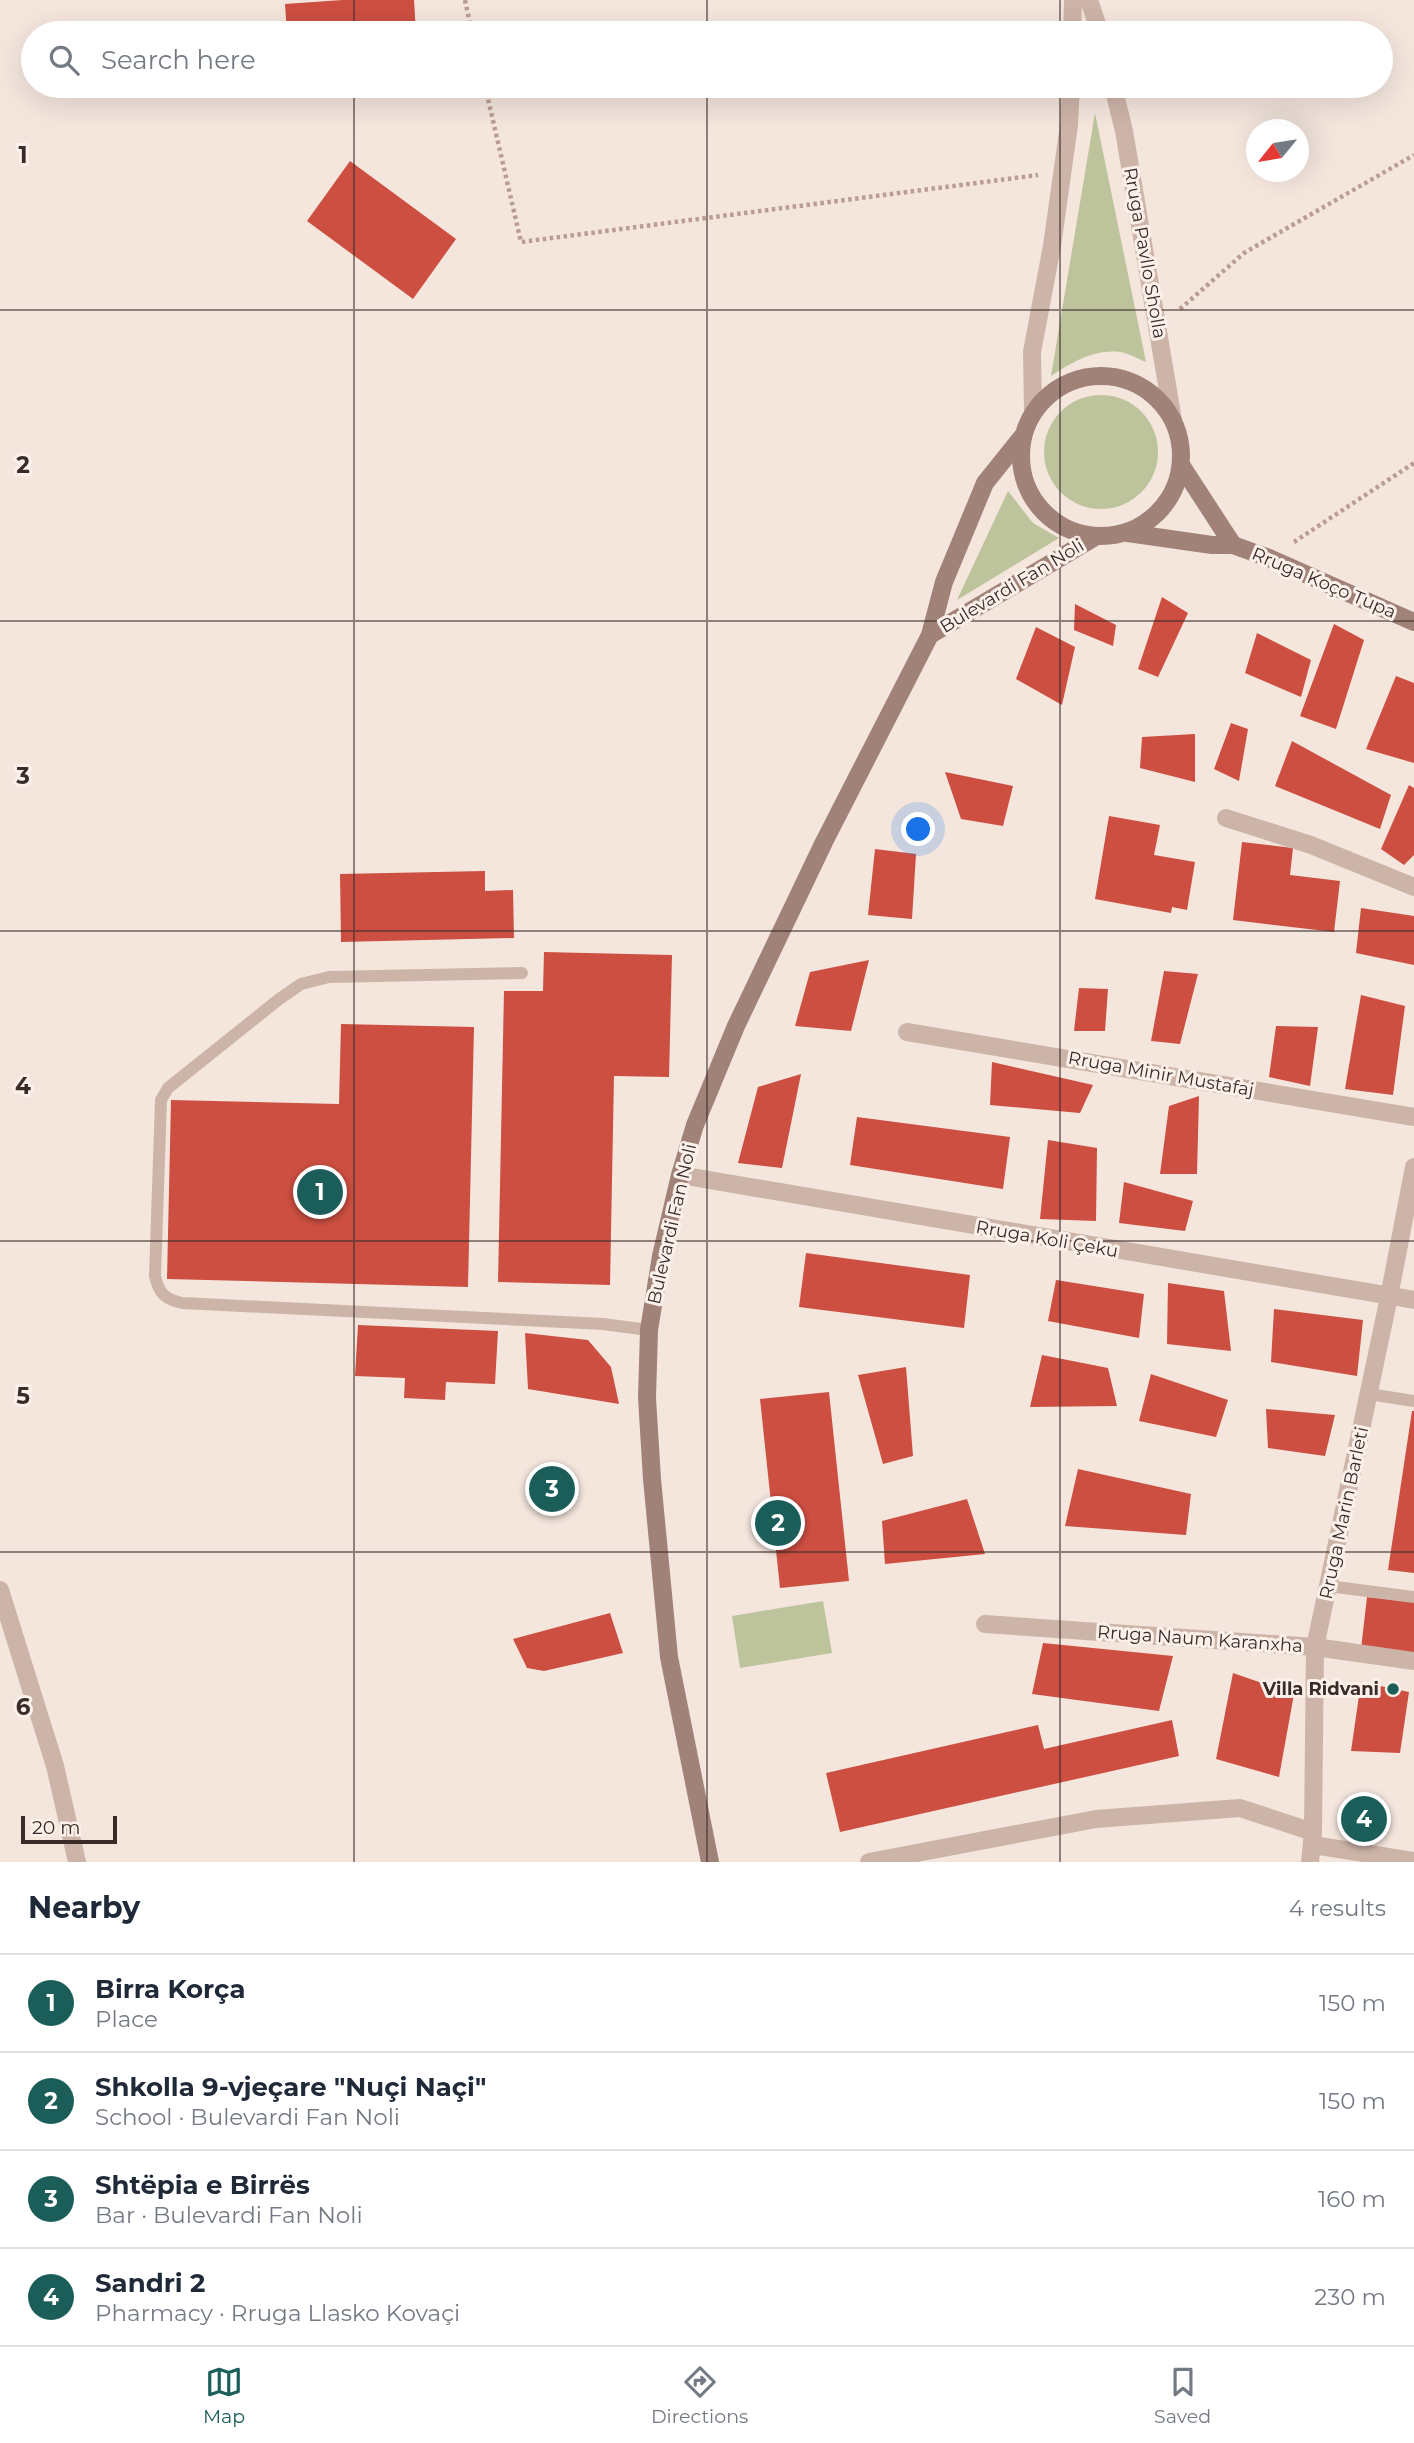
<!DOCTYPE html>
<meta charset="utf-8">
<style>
body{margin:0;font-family:Montserrat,sans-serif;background:#f2f2f3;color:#1f2937}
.compass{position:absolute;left:1246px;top:119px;width:63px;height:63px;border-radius:50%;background:#fff;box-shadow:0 7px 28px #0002;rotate:240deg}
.scale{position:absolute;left:21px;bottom:18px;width:96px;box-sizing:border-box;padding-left:7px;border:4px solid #3a2b29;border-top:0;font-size:19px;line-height:24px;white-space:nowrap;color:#3a2b29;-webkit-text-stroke:5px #fbf1ea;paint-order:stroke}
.you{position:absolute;left:919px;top:830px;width:24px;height:24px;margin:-18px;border:5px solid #fff;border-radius:50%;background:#1a73e8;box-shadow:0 0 0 10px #1a73e833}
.badge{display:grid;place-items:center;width:46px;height:46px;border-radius:50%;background:#1b5e59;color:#fff;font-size:23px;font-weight:700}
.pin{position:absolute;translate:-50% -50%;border:4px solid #fff;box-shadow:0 2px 7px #0006}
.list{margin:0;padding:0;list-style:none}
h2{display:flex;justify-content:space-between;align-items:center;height:91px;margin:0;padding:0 28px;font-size:30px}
h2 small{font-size:23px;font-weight:400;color:#747a83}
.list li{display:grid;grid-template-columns:46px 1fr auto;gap:21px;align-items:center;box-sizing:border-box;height:98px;padding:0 28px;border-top:2px solid #e0e1e3}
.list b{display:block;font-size:26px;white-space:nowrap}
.list p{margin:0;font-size:23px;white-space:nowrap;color:#747a83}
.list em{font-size:23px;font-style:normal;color:#747a83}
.icon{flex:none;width:38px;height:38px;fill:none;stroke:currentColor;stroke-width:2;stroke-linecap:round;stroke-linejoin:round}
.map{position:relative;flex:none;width:1414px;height:1862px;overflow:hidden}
.search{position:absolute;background:#fff;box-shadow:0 7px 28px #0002;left:21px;right:21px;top:21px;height:77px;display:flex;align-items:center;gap:18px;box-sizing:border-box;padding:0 24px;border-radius:38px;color:#747a83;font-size:26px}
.sheet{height:483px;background:#fff}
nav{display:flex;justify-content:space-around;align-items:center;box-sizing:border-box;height:98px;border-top:2px solid #e0e1e3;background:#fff;font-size:19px;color:#747a83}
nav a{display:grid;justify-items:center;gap:4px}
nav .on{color:#1b5e59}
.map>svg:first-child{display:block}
.green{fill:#bdc49c}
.building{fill:#cd4f42}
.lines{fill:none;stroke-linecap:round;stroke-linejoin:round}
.path{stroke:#b99d92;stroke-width:4.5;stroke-dasharray:3.5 3.5;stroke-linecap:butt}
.service{stroke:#cdb4a8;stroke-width:12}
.minor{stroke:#cdb4a8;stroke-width:18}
.tertiary{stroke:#cdb4a8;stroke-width:18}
.secondary{stroke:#a18279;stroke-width:18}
.grid{fill:none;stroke:#3a2b29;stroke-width:2;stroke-opacity:0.55}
.poi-dot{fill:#1b5e59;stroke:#fbf1ea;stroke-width:2.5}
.labels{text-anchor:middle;stroke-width:6;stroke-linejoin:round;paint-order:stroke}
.street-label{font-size:18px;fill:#3a2b29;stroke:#fbf1ea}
.poi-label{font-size:18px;font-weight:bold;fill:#3a2b29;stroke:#fbf1ea;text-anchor:end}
.grid-label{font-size:23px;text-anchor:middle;font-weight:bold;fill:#3a2b29;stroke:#fbf1ea;stroke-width:6;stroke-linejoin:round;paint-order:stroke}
</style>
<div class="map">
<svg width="1414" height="1862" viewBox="0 0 1414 1862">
<rect width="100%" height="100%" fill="#f4e6dd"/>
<g class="green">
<path d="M1095 113 1146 362C1138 359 1128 353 1120 352 1094 349 1071 363 1051 376Z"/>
<circle cx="1101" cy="452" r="57"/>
<path d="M1008 491 1033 523 1059 538 957 600Z"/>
<path d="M823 1601 832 1653 740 1668 732 1616Z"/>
</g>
<g class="building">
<path d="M342 0H414L416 33H287L285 4Z"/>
<path d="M350 161 456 239 413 299 307 221Z"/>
<path d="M1162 597 1188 613 1158 677 1138 669Z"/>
<path d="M1075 604 1116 625 1113 646 1074 630Z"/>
<path d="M1334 624 1364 640 1336 729 1300 716Z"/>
<path d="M1036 627 1075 647 1062 705 1016 679Z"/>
<path d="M1257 633 1311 660 1301 697 1245 673Z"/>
<path d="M1396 676 1414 683V763L1366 749Z"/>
<path d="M1231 723 1248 729 1239 781 1214 769Z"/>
<path d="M1195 734V782L1140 768 1142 737Z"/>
<path d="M1292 741 1391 795 1380 829 1275 786Z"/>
<path d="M945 772 1013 786 1003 826 961 819Z"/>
<path d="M1409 785 1414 788V855L1404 865 1381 849Z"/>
<path d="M1109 816 1160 825 1154 855 1195 862 1187 910 1172 907 1171 913 1095 899Z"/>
<path d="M1242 842 1293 848 1290 875 1340 881 1334 932 1233 920Z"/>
<path d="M875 849 916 854 912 919 868 915Z"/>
<path d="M485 871V891L513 890 514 938 341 942 340 874Z"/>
<path d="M1361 908 1414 916V965L1356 953Z"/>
<path d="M544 952 672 955 669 1077 614 1076 610 1285 498 1282 504 991H543Z"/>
<path d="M869 960 851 1031 795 1026 810 972Z"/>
<path d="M1164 971 1198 974 1180 1044 1151 1041Z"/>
<path d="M1079 988 1108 989 1105 1031H1074Z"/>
<path d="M1361 995 1405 1006 1393 1095 1345 1089Z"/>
<path d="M341 1024 474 1027 468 1287 167 1279 171 1100 339 1104Z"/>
<path d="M1276 1026 1318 1027 1310 1086 1269 1077Z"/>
<path d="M992 1062 1093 1085 1080 1113 990 1105Z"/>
<path d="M801 1074 782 1168 738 1163 758 1087Z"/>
<path d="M1199 1096 1197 1174H1160L1169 1106Z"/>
<path d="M857 1117 1010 1137 1003 1189 850 1165Z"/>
<path d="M1048 1140 1097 1148 1096 1221 1040 1219Z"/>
<path d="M1124 1182 1193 1201 1185 1231 1119 1223Z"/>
<path d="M806 1253 970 1275 964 1328 799 1307Z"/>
<path d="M1056 1280 1144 1294 1139 1338 1048 1321Z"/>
<path d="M1168 1283 1224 1291 1231 1351 1167 1344Z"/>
<path d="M1274 1309 1363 1320 1357 1376 1271 1362Z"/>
<path d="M358 1325 498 1331 495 1384 446 1382 445 1400 404 1398 405 1378 355 1376Z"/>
<path d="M525 1333 588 1340 611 1367 619 1404 528 1389Z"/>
<path d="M1042 1355 1108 1368 1117 1406 1030 1407Z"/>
<path d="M906 1367 913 1456 883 1464 858 1375Z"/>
<path d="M1151 1374 1228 1400 1216 1437 1139 1421Z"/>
<path d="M829 1392 849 1581 780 1588 760 1399Z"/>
<path d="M1266 1409 1335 1415 1325 1456 1268 1448Z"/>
<path d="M1412 1411H1414V1573L1388 1570Z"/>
<path d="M1078 1469 1191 1494 1186 1535 1065 1526Z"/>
<path d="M967 1499 985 1554 885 1564 882 1521Z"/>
<path d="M1367 1597 1414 1602V1655L1361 1649Z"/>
<path d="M610 1613 623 1653 544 1671 527 1668 513 1639Z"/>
<path d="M1043 1643 1173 1656 1159 1711 1032 1694Z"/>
<path d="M1233 1673 1294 1694 1279 1777 1216 1759Z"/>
<path d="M1361 1682 1409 1692 1400 1753 1351 1751Z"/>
<path d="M1172 1720 1179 1756 840 1832 826 1773 1038 1725 1044 1749Z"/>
</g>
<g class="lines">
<g class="path">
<path d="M465 0 472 33"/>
<path d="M485 86 521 242 1038 175"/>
<path d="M1180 309 1244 253 1414 155"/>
<path d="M1294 542 1414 463"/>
</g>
<g class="service">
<path d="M522 973 329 977 301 984 278 1000 168 1088 161 1100 155 1276C159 1294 165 1299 182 1303L603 1324 649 1330"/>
<path d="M1369 1394 1414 1401"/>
<path d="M1328 1586 1414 1597"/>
</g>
<g class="minor">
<path d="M1226 818 1311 845 1414 887"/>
<path d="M907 1032 1414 1117"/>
<path d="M680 1175 1414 1300"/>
<path d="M0 1590 55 1766 77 1862"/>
<path d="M985 1624 1315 1647 1414 1661"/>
<path d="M1313 1845 1414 1861"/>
<path d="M869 1862 1096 1819 1240 1808 1313 1832"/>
<path d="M1310 1862 1313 1832 1315 1647 1389 1297 1414 1167"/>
</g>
<g class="tertiary">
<path d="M1089 0 1100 33"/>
<path d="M1072 33 1073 0"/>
<path d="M1113 86 1124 131 1173 420"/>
<path d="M1033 410 1032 352 1052 246 1069 125 1071 86"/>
</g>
<g class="secondary">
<circle cx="1101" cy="456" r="80"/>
<path d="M1181 465 1233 545"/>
<path d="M1128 533 1212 545H1233L1269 558 1414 622"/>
<path d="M930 635 1095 537"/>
<path d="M710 1862 669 1657 652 1479 647 1398 649 1330 661 1256 680 1175 695 1125 736 1026 824 842 930 635 944 582 985 483 1022 437"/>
</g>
</g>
<path class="grid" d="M354 0V33M707 0V33M1060 0V33M354 86V1862M707 86V1862M1060 86V1862M0 310H1414M0 621H1414M0 931H1414M0 1241H1414M0 1552H1414"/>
<circle class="poi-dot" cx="1393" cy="1689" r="7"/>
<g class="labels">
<g class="street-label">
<text transform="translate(1145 253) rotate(80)" y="6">Rruga Pavllo Sholla</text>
<text transform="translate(1324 583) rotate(23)" y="6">Rruga Koço Tupa</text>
<text transform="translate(1012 586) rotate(-31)" y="6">Bulevardi Fan Noli</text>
<text transform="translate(1161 1074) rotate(10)" y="6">Rruga Minir Mustafaj</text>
<text transform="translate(672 1224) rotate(-77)" y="6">Bulevardi Fan Noli</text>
<text transform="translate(1047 1239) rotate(10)" y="6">Rruga Koli Çeku</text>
<text transform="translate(1344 1513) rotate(-78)" y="6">Rruga Marin Barleti</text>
<text transform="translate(1200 1639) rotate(4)" y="6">Rruga Naum Karanxha</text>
</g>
<g class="poi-label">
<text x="1379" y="1695">Villa Ridvani</text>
</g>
</g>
<g class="grid-label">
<text x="23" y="163">1</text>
<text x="23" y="473">2</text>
<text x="23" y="784">3</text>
<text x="23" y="1094">4</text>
<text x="23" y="1404">5</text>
<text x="23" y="1715">6</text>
</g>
</svg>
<svg class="compass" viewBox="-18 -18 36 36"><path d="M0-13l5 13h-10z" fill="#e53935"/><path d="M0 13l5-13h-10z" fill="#747a83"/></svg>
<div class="scale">20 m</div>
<div class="you"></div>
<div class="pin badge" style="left:320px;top:1192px">1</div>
<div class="pin badge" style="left:778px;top:1523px">2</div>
<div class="pin badge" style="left:552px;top:1489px">3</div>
<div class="pin badge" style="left:1364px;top:1819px">4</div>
<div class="search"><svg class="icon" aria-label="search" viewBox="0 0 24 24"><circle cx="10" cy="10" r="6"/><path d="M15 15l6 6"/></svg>Search here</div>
</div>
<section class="sheet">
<h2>Nearby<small>4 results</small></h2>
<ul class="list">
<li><span class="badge">1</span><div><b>Birra Korça</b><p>Place</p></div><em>150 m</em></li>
<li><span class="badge">2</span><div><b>Shkolla 9-vjeçare &quot;Nuçi Naçi&quot;</b><p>School · Bulevardi Fan Noli</p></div><em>150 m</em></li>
<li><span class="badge">3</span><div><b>Shtëpia e Birrës</b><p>Bar · Bulevardi Fan Noli</p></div><em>160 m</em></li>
<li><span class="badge">4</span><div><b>Sandri 2</b><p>Pharmacy · Rruga Llasko Kovaçi</p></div><em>230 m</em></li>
</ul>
</section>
<nav>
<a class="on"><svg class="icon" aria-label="map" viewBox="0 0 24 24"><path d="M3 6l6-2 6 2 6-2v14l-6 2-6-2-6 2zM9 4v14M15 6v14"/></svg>Map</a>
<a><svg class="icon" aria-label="directions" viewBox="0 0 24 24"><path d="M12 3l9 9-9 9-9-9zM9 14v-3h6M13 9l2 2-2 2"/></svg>Directions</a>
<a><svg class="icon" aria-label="saved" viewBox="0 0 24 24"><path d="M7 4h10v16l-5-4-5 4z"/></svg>Saved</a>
</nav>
